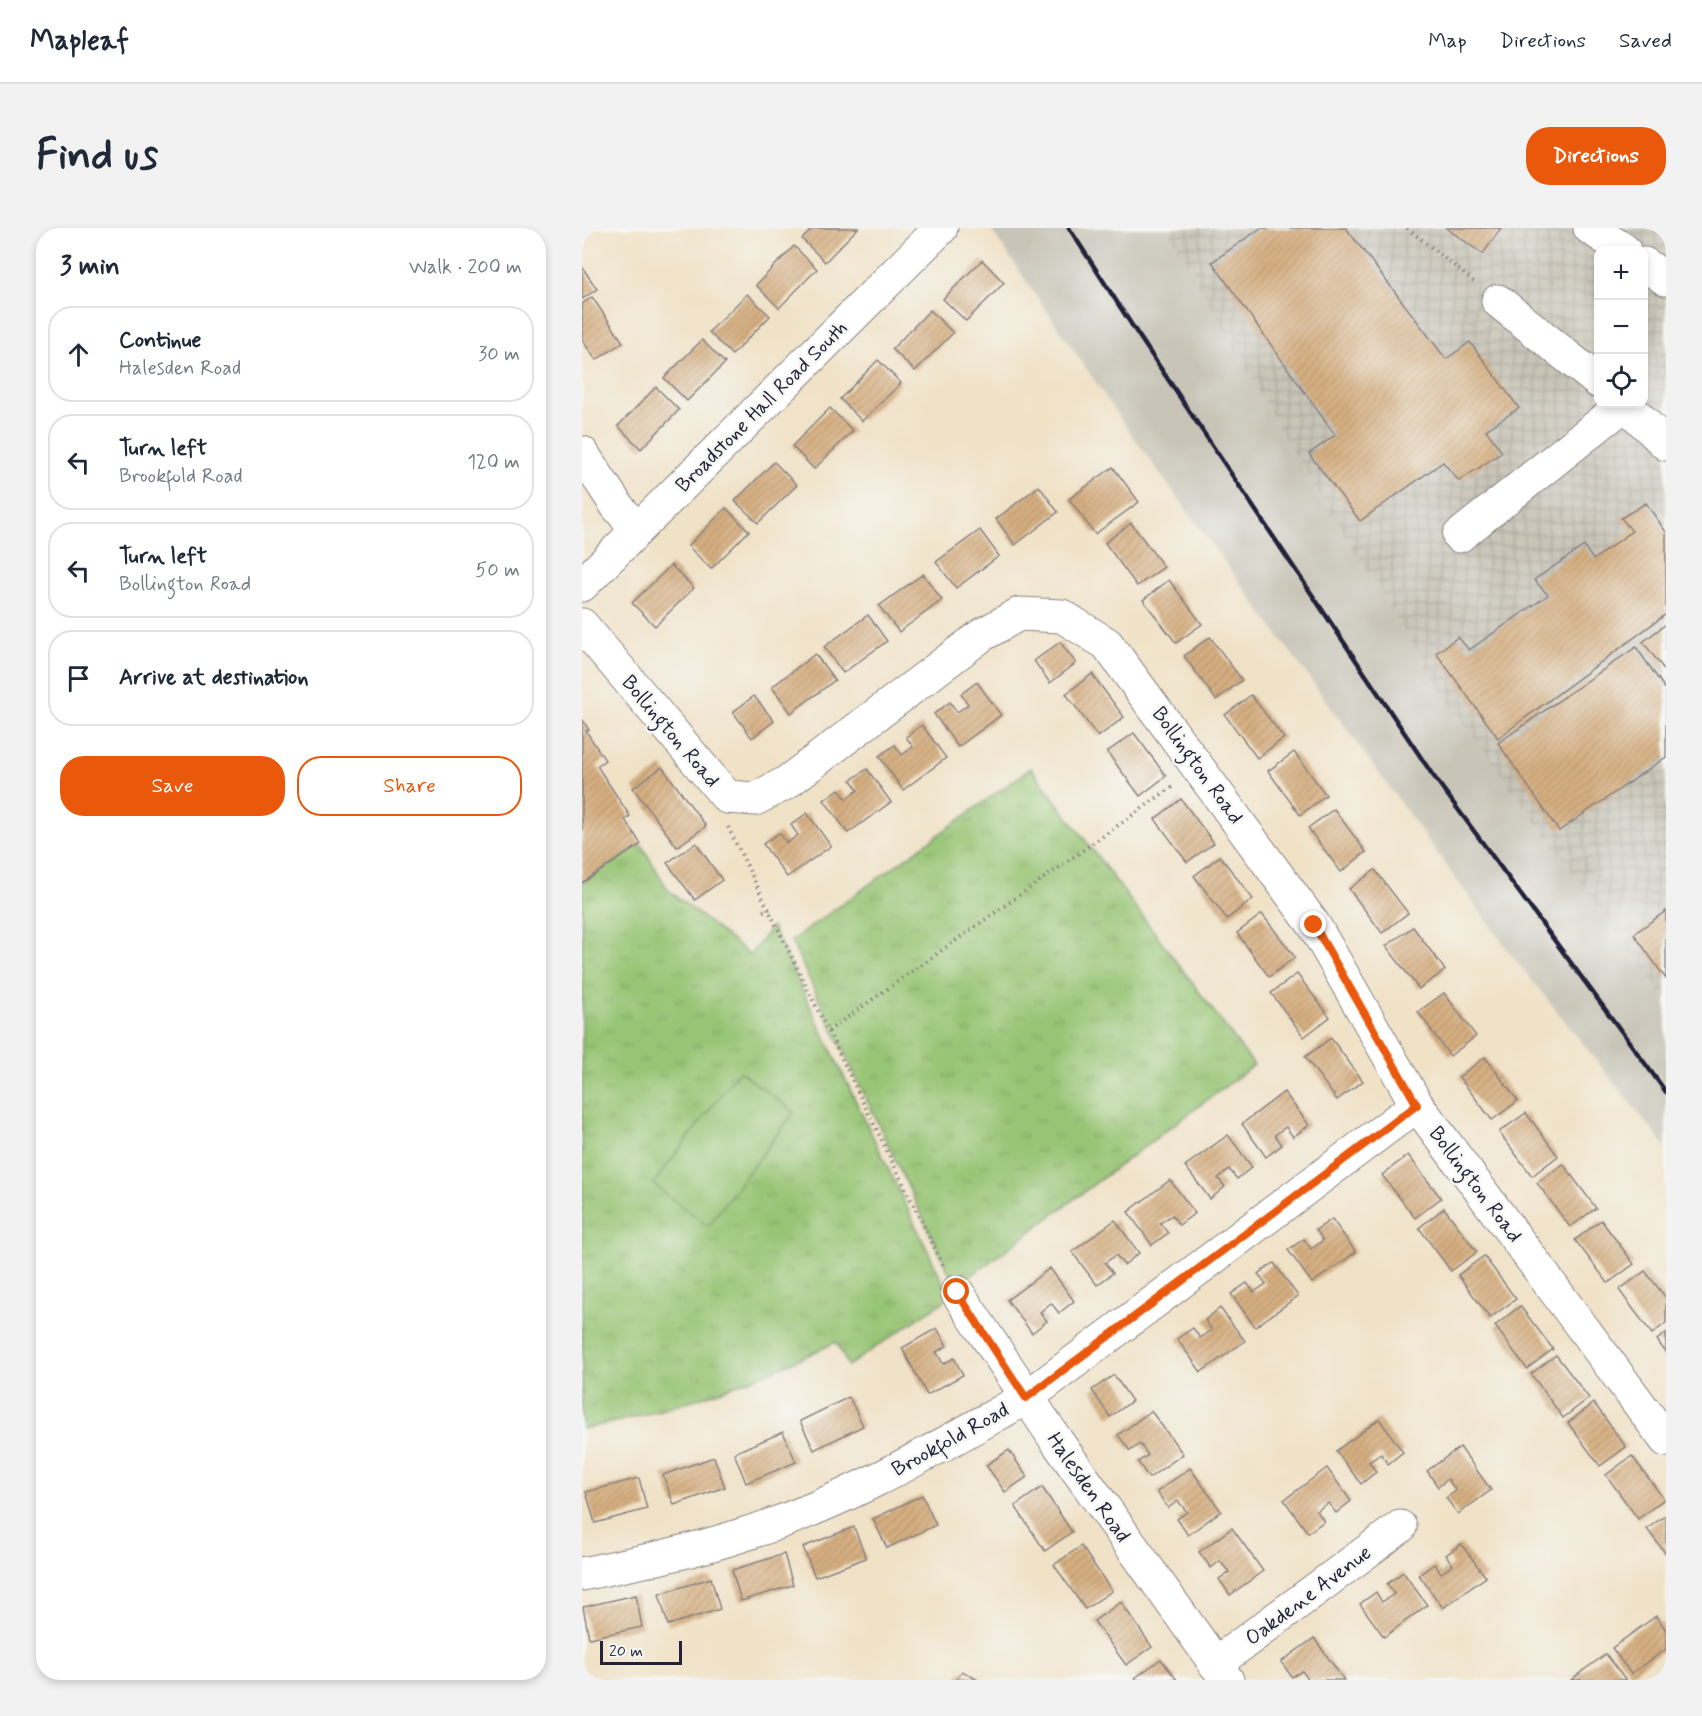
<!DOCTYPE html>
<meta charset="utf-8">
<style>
body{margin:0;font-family:Mynerve,sans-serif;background:#f2f2f3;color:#1f2937}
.controls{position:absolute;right:18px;top:18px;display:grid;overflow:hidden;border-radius:12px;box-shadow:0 3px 9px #0003}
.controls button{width:54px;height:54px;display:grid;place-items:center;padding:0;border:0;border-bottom:2px solid #e0e1e3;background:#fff;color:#1f2937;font:30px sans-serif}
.scale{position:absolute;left:18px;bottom:15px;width:82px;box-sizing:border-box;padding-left:6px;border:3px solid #22223b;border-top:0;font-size:16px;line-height:21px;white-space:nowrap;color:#22223b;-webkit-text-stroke:4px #f6f6f2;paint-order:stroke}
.stop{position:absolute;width:18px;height:18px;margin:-14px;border:4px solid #ea580c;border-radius:50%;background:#fff}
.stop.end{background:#ea580c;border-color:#fff;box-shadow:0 2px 6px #0008}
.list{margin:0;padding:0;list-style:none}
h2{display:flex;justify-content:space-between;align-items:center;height:78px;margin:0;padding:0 24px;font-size:26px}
h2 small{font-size:20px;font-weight:400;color:#747a83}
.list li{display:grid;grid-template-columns:39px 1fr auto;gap:18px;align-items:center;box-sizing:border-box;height:96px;margin:0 12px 12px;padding:0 12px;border:2px solid #e0e1e3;border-radius:24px}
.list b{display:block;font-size:22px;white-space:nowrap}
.list p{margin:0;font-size:20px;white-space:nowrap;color:#747a83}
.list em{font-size:20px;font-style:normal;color:#747a83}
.actions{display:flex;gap:12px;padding:18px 24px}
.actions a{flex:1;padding:14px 0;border:2px solid #ea580c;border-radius:24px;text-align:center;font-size:21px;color:#ea580c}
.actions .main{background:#ea580c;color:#fff}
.icon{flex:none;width:33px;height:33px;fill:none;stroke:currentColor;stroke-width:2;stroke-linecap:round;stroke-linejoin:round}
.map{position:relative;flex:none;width:1084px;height:1452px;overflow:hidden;border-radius:24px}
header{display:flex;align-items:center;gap:36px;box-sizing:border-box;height:84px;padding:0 30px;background:#fff;border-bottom:2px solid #e0e1e3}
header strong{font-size:28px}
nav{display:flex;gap:33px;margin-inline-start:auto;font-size:21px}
.intro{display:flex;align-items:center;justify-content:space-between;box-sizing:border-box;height:144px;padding:0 36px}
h1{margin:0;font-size:42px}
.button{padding:15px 27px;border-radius:24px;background:#ea580c;color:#fff;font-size:21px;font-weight:700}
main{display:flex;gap:36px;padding:0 36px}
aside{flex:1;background:#fff;border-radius:24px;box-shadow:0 3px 9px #0003}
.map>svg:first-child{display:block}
.industrial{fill:url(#industrial-grid);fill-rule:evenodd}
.railway{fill:#c8c4b8}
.park{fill:url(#park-tufts);stroke:#5d7458;stroke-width:1.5}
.pitch{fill:#98c574;stroke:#5d7458;stroke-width:1.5}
.building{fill:url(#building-hatch)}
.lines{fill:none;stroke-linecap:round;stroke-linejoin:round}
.minor-casing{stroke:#898281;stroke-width:35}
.path{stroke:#898281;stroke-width:4;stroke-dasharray:1.5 4.5;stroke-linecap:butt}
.minor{stroke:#fff;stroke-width:33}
.rail{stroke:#22223b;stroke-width:4.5}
.route{stroke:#ea580c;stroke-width:8}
.labels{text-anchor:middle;stroke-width:5;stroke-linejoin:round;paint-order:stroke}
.street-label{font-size:21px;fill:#22223b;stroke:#f6f6f2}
</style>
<header>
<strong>Mapleaf</strong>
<nav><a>Map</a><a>Directions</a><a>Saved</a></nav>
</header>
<div class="intro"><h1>Find us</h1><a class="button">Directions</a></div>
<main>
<aside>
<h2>3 min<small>Walk · 200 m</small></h2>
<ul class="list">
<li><svg class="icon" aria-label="ahead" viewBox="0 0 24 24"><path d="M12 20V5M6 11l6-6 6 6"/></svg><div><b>Continue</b><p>Halesden Road</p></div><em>30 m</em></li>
<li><svg class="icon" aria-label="left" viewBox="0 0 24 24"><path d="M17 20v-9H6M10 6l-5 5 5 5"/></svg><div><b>Turn left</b><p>Brookfold Road</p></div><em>120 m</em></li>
<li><svg class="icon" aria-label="left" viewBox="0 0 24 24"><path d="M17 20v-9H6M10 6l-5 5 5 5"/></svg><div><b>Turn left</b><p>Bollington Road</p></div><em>50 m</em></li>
<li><svg class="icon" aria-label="arrive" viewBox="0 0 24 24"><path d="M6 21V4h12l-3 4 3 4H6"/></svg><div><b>Arrive at destination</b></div></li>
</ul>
<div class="actions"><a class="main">Save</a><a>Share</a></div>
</aside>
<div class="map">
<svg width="1084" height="1452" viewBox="0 0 1084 1452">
<defs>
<pattern id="industrial-grid" width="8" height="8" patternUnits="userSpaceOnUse" patternTransform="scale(1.5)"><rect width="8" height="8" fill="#c8c4b8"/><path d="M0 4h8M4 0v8" fill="none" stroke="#aca89f"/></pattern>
<pattern id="park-tufts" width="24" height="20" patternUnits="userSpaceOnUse" patternTransform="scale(1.5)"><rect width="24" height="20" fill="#98c574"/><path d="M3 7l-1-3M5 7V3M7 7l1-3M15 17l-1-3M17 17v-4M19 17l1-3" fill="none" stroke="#83a965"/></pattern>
<pattern id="building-hatch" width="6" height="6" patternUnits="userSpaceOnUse" patternTransform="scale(1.5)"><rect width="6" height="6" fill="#d6af81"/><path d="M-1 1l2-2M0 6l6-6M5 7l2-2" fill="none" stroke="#b79670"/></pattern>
</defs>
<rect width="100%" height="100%" fill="#f6f6f2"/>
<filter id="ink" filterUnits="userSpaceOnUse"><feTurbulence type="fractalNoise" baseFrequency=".0167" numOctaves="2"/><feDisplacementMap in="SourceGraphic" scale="12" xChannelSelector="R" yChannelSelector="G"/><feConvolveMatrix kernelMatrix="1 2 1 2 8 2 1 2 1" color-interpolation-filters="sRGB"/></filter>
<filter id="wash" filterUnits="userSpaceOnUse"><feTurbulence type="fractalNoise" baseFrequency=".008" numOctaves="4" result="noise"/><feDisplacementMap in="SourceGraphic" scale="24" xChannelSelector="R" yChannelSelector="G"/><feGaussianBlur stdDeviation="1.35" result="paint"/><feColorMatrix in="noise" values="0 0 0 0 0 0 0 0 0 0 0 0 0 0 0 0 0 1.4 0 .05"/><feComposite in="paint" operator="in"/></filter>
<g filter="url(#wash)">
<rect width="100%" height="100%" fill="#f0e2c7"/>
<path class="industrial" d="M586 0H1084V772L875 487 703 212ZM1017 22H1062V176H1017Z"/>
<path class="railway" d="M408 0H586L703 212 875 487 1084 772V919L929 726 547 203Z"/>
<g class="park">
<path d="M449 540 672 837 374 1059 209 713Z"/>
<path d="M59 616 86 662 168 727 190 699 368 1069 266 1138 254 1114C173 1153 88 1184 0 1201V655Z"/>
</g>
<path class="pitch" d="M157 843 212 884 126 998 71 956Z"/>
<g id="blocks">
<g class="building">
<path d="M231 0H276L243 34 220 11Z"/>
<path d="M679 0H764L864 131 888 114 937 180 904 202 920 224 877 253 861 234 778 293 727 226 753 207 630 34Z"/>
<path d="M864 0H919L901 26Z"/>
<path d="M212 18 235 41 197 80 174 57Z"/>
<path d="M400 32 422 55 384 93 361 71Z"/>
<path d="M0 39 15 61 0 71Z"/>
<path d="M165 66 188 88 150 127 127 104Z"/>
<path d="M10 69 41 114 14 132 0 112V76Z"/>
<path d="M348 82 371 105 333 143 310 121Z"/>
<path d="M120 112 143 135 105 173 82 150Z"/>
<path d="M296 132 319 155 280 193 258 171Z"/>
<path d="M74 159 97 182 59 221 36 198Z"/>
<path d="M248 180 271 203 232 241 210 218Z"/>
<path d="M192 234 215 257 176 295 153 273Z"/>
<path d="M531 239 557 274 513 306 487 271Z"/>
<path d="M457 258 476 284 433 317 414 291Z"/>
<path d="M1064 275 1084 304V386L916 510 854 425 876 409 887 422 966 367 952 352 1002 318 1011 332 1050 303 1039 290Z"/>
<path d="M144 280 167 303 129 341 106 318Z"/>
<path d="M549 295 582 339 555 358 523 315Z"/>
<path d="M398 302 417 328 374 360 354 334Z"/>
<path d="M89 337 112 360 73 398 50 375Z"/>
<path d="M341 346 360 372 317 404 297 378Z"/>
<path d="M587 352 620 396 594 415 561 372Z"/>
<path d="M286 387 305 413 261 445 242 419Z"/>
<path d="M1084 396V444L1061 414Z"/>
<path d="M628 409 660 452 634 472 602 428Z"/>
<path d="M478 414 494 435 468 455 452 433Z"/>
<path d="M1054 419 1084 462V529L977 603 916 515Z"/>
<path d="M233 426 253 452 209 485 190 459Z"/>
<path d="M510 446 542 489 516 509 484 466Z"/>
<path d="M395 454 419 487 376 519 352 486 368 474 375 484 381 480 386 476 379 466Z"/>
<path d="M669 467 702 510 675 530 643 487Z"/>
<path d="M172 468 192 493 170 510 151 484Z"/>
<path d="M0 491 7 502 4 503 23 532 15 538 48 588 43 592 59 616 0 655Z"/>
<path d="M340 497 364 530 321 562 297 528 313 517 320 527 331 519 324 509Z"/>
<path d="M552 505 584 548 558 568 525 524Z"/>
<path d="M712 524 744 567 718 587 686 543Z"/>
<path d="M80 539 124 598 95 619 51 560Z"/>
<path d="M285 541 309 574 266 605 242 572 257 561 264 571 276 562 269 552Z"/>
<path d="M599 571 632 615 605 634 573 591Z"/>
<path d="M752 581 784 624 759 644 726 600Z"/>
<path d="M225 585 249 618 205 649 181 616 197 605 205 615 216 607 209 597Z"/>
<path d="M114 615 140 652 113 672 85 635Z"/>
<path d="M638 628 671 671 645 691 612 648Z"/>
<path d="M793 642 826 685 800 705 767 661Z"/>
<path d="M1084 683V751L1052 706Z"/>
<path d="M680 686 713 729 687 749 655 705Z"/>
<path d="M831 699 863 742 837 761 804 718Z"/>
<path d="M715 746 748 789 722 809 689 765Z"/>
<path d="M862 765 894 808 868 828 836 784Z"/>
<path d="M749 810 781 853 755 872 723 829Z"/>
<path d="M903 829 936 873 910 892 877 849Z"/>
<path d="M702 864 727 897 711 909 704 899 698 903 693 907 700 917 684 929 660 896Z"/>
<path d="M944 885 976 928 950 948 917 904Z"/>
<path d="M646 907 670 939 655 951 647 941 636 950 643 959 628 971 603 938Z"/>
<path d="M826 927 859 970 833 990 800 947Z"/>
<path d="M981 936 1014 980 988 999 955 955Z"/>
<path d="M588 952 613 985 597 997 590 987 578 995 586 1005 570 1017 546 984Z"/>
<path d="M862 980 895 1024 869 1043 837 1000Z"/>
<path d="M750 991 774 1024 730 1055 706 1022 722 1011 729 1021 735 1017 741 1012 734 1002Z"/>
<path d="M533 992 557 1025 542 1037 534 1027 523 1035 531 1045 515 1057 490 1024Z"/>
<path d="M1019 992 1052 1036 1026 1055 993 1012Z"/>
<path d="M902 1028 934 1071 908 1090 876 1047Z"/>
<path d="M692 1035 716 1068 673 1099 649 1066 665 1055 672 1064 684 1056 676 1046Z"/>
<path d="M468 1040 492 1073 477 1085 469 1075 458 1084 465 1093 450 1105 425 1072Z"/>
<path d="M1063 1043 1084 1070V1095L1070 1106 1037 1062Z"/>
<path d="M938 1078 971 1121 945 1141 913 1098Z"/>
<path d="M638 1080 663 1113 619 1144 595 1111 611 1100 618 1110 630 1102 623 1092Z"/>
<path d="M355 1100 365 1118 354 1124 358 1130 361 1136 372 1130 381 1147 345 1167 320 1120Z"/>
<path d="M1084 1105V1125L1075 1112Z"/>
<path d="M974 1127 1007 1170 981 1190 949 1146Z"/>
<path d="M532 1147 550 1173 528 1189 510 1162Z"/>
<path d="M267 1169 281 1198 232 1222 218 1193Z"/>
<path d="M1012 1175 1044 1219 1018 1238 986 1195Z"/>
<path d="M569 1183 601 1226 567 1250 556 1234 566 1227 558 1216 548 1223 536 1207Z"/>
<path d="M797 1191 821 1224 806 1236 799 1226 787 1234 794 1244 779 1256 754 1223Z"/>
<path d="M201 1204 214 1234 164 1255 152 1225Z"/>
<path d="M878 1219 909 1262 876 1286 864 1270 874 1263 866 1251 856 1259 845 1243Z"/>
<path d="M427 1222 445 1249 423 1264 404 1237Z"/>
<path d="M1050 1228 1082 1271 1056 1291 1024 1247Z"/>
<path d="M132 1229 143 1259 92 1277 81 1247Z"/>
<path d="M608 1240 639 1283 606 1307 595 1291 605 1284 601 1279 596 1273 586 1280 575 1264Z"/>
<path d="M745 1240 769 1273 754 1285 746 1275 740 1279 735 1283 742 1293 726 1305 702 1272Z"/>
<path d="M57 1250 65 1281 13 1295 4 1264Z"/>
<path d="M460 1259 490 1304 463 1323 433 1278Z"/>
<path d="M340 1267 354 1297 305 1320 291 1291Z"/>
<path d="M1084 1287V1326L1065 1301Z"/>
<path d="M272 1299 284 1330 233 1349 221 1319Z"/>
<path d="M650 1300 681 1343 648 1367 637 1351 647 1344 638 1333 629 1340 617 1324Z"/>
<path d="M879 1316 904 1349 861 1380 837 1347 852 1336 859 1345 871 1337 864 1327Z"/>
<path d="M499 1318 530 1363 503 1381 472 1337Z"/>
<path d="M202 1326 211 1357 159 1373 150 1342Z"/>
<path d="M821 1344 845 1377 802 1409 778 1376 794 1364 800 1374 812 1366 805 1356Z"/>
<path d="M129 1350 138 1381 86 1397 77 1366Z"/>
<path d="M54 1367 60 1399 7 1410 1 1379Z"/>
<path d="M539 1374 570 1419 544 1437 512 1393Z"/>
<path d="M1074 1388 1084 1402V1421L1049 1446 1030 1420Z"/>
<path d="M732 1410 762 1452H727L720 1443 710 1449 699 1434Z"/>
<path d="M1024 1426 1044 1452H989L1002 1442Z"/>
<path d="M579 1431 595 1452H555L553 1450Z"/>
<path d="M380 1443 396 1452H374Z"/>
</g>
</g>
</g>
<g filter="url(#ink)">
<use href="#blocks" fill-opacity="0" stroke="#898281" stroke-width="1.5"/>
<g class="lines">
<g class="minor-casing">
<g id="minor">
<path d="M1008 0 1042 22"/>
<path d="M1062 36 1084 51"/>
<path d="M916 73 1017 154"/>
<path d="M0 225 35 278 55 302"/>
<path d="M877 308 1043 176 1084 216"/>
<path d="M0 357 359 0"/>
<path d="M0 397 145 569 173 571 204 555 400 407 437 386 480 388 525 416 732 697 835 877 1084 1212"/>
<path d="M375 1064 474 1212 645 1452"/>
<path d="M0 1346C54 1335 108 1324 160 1307 261 1276 353 1221 444 1170L835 877"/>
<path d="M633 1436 818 1299"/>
</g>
</g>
<g class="path">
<path d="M825 0 895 56"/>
<path d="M146 599 362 1039"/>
<path d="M181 683 188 681"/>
<path d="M246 803 593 557"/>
</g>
<use href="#minor" class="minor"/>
<path class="rail" d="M487 0 555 105 850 546 1084 864"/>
</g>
</g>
<g class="lines" filter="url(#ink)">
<path class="route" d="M375 1064 444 1170 835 877 732 697"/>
</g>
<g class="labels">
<g class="street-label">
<text transform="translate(179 178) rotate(-45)" y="7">Broadstone Hall Road South</text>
<text transform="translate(89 503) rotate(50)" y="7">Bollington Road</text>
<text transform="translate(616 537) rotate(54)" y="7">Bollington Road</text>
<text transform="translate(894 956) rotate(53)" y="7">Bollington Road</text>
<text transform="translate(368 1211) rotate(-29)" y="7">Brookfold Road</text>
<text transform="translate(507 1259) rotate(55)" y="7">Halesden Road</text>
<text transform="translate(726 1367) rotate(-37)" y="7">Oakdene Avenue</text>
</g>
</g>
</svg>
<div class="controls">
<button>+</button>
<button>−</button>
<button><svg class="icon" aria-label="locate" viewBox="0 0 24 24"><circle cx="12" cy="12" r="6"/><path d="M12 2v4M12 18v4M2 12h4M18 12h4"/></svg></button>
</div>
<div class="scale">20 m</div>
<div class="stop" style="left:375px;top:1064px"></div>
<div class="stop end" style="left:732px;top:697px"></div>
</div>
</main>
